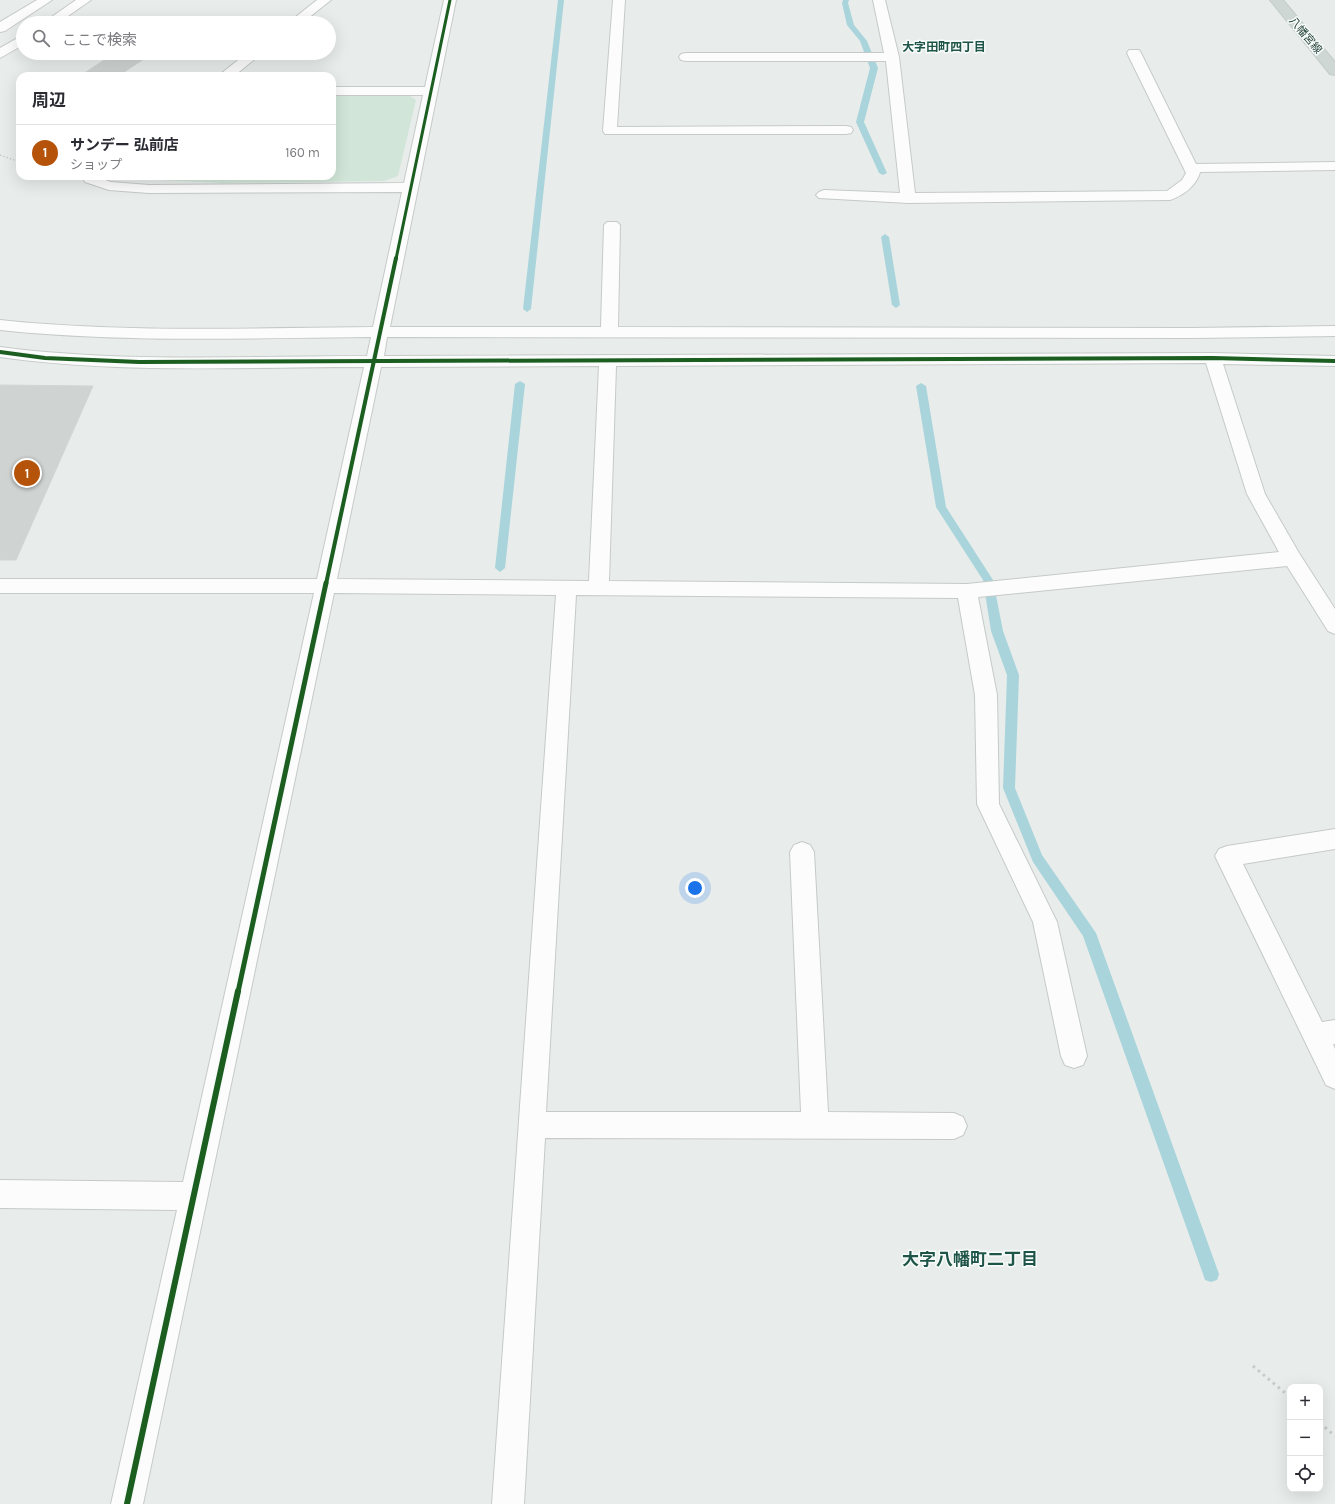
<!DOCTYPE html>
<html lang="ja">
<meta charset="utf-8">
<style>
body{margin:0;font-family:Karla,"Noto Sans JP",sans-serif;background:#f2f2f3;color:#2b2b33}
.controls{position:absolute;right:12px;bottom:12px;display:grid;overflow:hidden;border-radius:8px;box-shadow:0 4px 16px #0002}
.controls button{width:36px;height:36px;display:grid;place-items:center;padding:0;border:0;border-bottom:1px solid #e1e1e2;background:#fff;color:#2b2b33;font:20px sans-serif}
.you{position:absolute;left:695px;top:888px;width:14px;height:14px;margin:-10px;border:3px solid #fff;border-radius:50%;background:#1a73e8;box-shadow:0 0 0 6px #1a73e833}
.badge{display:grid;place-items:center;width:26px;height:26px;border-radius:50%;background:#b45309;color:#fff;font-size:13px;font-weight:700}
.pin{position:absolute;translate:-50% -50%;border:2px solid #fff;box-shadow:0 1px 4px #0006}
.list{margin:0;padding:0;list-style:none}
h2{display:flex;justify-content:space-between;align-items:center;height:52px;margin:0;padding:0 16px;font-size:17px}
h2 small{font-size:13px;font-weight:400;color:#7c7c81}
.list li{display:grid;grid-template-columns:26px 1fr auto;gap:12px;align-items:center;box-sizing:border-box;height:56px;padding:0 16px;border-top:1px solid #e1e1e2}
.list b{display:block;font-size:15px;white-space:nowrap}
.list p{margin:0;font-size:13px;white-space:nowrap;color:#7c7c81}
.list em{font-size:13px;font-style:normal;color:#7c7c81}
.icon{flex:none;width:22px;height:22px;fill:none;stroke:currentColor;stroke-width:2;stroke-linecap:round;stroke-linejoin:round}
.map{position:relative;flex:none;width:1335px;height:1504px;overflow:hidden}
.search{position:absolute;background:#fff;box-shadow:0 4px 16px #0002;left:16px;top:16px;width:320px;height:44px;display:flex;align-items:center;gap:10px;box-sizing:border-box;padding:0 14px;border-radius:22px;color:#7c7c81;font-size:15px}
.panel{position:absolute;background:#fff;box-shadow:0 4px 16px #0002;left:16px;top:72px;width:320px;height:108px;border-radius:12px}
.map>svg:first-child{display:block}
.green{fill:#d1e6d8}
.lines{fill:none;stroke-linecap:round;stroke-linejoin:round}
.stream{fill:#a9d4db;fill-rule:evenodd}
.building{fill:#cfd4d2;stroke:#d1d6d4}
.minor-casing{stroke:#c5cac8;stroke-width:2}
.major-casing{stroke:#c3ccc9;stroke-width:2}
.path-far1{stroke:#c3ccca;stroke-width:1.5;stroke-dasharray:1.5 2;stroke-linecap:butt}
.path{stroke:#c3ccca;stroke-width:3;stroke-dasharray:2.5 4;stroke-linecap:butt}
.minor{fill:#fcfcfc;fill-rule:evenodd}
.major{fill:#cfd7d5;fill-rule:evenodd}
.cycleway-far3-casing{stroke:#f7fbf9;stroke-width:4.5}
.cycleway-far2-casing{stroke:#f7fbf9;stroke-width:6}
.cycleway-far1-casing{stroke:#f7fbf9;stroke-width:8}
.cycleway-casing{stroke:#f7fbf9;stroke-width:9}
.cycleway-far3{stroke:#1b5e20;stroke-width:3}
.cycleway-far2{stroke:#1b5e20;stroke-width:4}
.cycleway-far1{stroke:#1b5e20;stroke-width:5}
.cycleway{stroke:#1b5e20;stroke-width:6}
.labels{text-anchor:middle;stroke-width:3;stroke-linejoin:round;paint-order:stroke}
.far-street-label{font-size:11px;fill:#24423a;stroke:#f7fbf9}
.far-neighbourhood-label{font-size:12px;font-weight:bold;fill:#1f5548;stroke:#f7fbf9}
.near-neighbourhood-label{font-size:17px;font-weight:bold;fill:#1f5548;stroke:#f7fbf9}
</style>
<div class="map">
<svg width="1335" height="1504" viewBox="0 0 1335 1504">
<rect width="100%" height="100%" fill="#e8edeb"/>
<path class="green" d="M332 95H409L416 100 398 176 384 181 224 183 114 178 112 176H332Z"/>
<g class="lines">
<g class="stream">
<path d="M558 0H564L531 309 527 312 523 309Z"/>
<path d="M843 0H849L848 3 854 25 867 41 878 68 864 122 887 173 883 175 879 173 856 122 870 68 860 41 847 25 842 3Z"/>
<path d="M885 234 889 237 900 305 896 308 892 305 881 237Z"/>
<path d="M520 381 525 384 505 568 500 572 495 568 515 384Z"/>
<path d="M921 383 926 386 946 507 993 580 1003 631 1019 675 1015 788 1042 855 1096 933 1219 1274 1217 1280 1211 1282 1205 1280 1203 1274 1083 936 1033 862 1003 788 1007 675 991 631 983 580 936 507 916 386Z"/>
</g>
</g>
<g class="building">
<path d="M115 53H153L118 76H89L83 74Z"/>
<path d="M0 385 93 386 16 560H0Z"/>
</g>
<g class="lines">
<g class="minor-casing">
<g id="minor">
<path d="M37 0H52L5 31 0 32V22Z"/>
<path d="M76 0H91L58 23H43Z"/>
<path d="M317 0H331L302 23H288Z"/>
<path d="M444 0H456L390 327H601L604 225 607 222H617L620 225 618 327 1191 328 1335 326V336L1191 338 387 337 384 356 1213 353 1335 356V366L1223 364 1265 494 1299 553 1335 609V634L1328 631 1287 566 978 597 997 695 999 804 1057 922 1087 1056 1083 1065 1074 1068 1065 1065 1061 1056 1033 922 977 804 975 695 958 598 576 595 546 1112H801L790 852 794 845 802 842 810 845 814 852 828 1112 954 1113 963 1117 967 1126 963 1135 954 1139 545 1138 524 1504H492L556 595 334 593 143 1504H111L177 1210 0 1208V1180L183 1182 314 593H0V579H317L364 367C243 367 120 374 0 357V347C121 363 245 356 367 356L371 337C247 338 123 343 0 330V320C124 333 248 328 373 327L402 192 149 193 109 190 85 182 83 179 85 176H101L100 178 111 182 149 185 404 183 423 95H332V87H425ZM1206 363 1247 494 1279 552 967 584 609 581 616 366ZM599 366 589 581 337 579 381 367Z"/>
<path d="M613 0H625L617 127 846 126 851 127 853 130 851 133 846 134H605L603 131Z"/>
<path d="M873 0H885L899 57 915 193 1167 191 1182 180 1186 173 1127 53 1129 50H1139L1141 53 1196 164 1335 162V170L1200 172C1197 185 1183 196 1170 200L908 203 819 198 816 195 819 192 824 190 900 193 886 61H686L681 60 679 57 681 54 686 53H884Z"/>
<path d="M23 35V45L0 58V48Z"/>
<path d="M247 53H262L234 76H218Z"/>
<path d="M1335 829V849L1243 864 1322 1022 1335 1020V1044H1333L1335 1049V1089L1326 1085 1215 856 1219 849 1227 846Z"/>
</g>
</g>
<g class="major-casing">
<path id="major" d="M1270 0H1283L1335 62V75L1330 74Z"/>
</g>
<path class="path-far1" d="M0 155 20 162"/>
<g class="path">
<path d="M1253 1366 1290 1397"/>
<path d="M1320 1423 1335 1436"/>
</g>
<use href="#minor" class="minor"/>
<use href="#major" class="major"/>
<g class="cycleway-far3-casing">
<path id="cycleway-far3" d="M396 259 450 0"/>
</g>
<g class="cycleway-far2-casing">
<g id="cycleway-far2">
<path d="M0 352 45 358 139 362 1213 358 1335 361"/>
<path d="M326 584 396 258"/>
</g>
</g>
<g class="cycleway-far1-casing">
<path id="cycleway-far1" d="M238 992 326 583"/>
</g>
<g class="cycleway-casing">
<path id="cycleway" d="M127 1504 238 991"/>
</g>
<use href="#cycleway-far3" class="cycleway-far3"/>
<use href="#cycleway-far2" class="cycleway-far2"/>
<use href="#cycleway-far1" class="cycleway-far1"/>
<use href="#cycleway" class="cycleway"/>
</g>
<g class="labels">
<g class="far-street-label">
<text transform="translate(1306 35) rotate(50)" y="4">八幡宮線</text>
</g>
<g class="far-neighbourhood-label">
<text x="944" y="51">大字田町四丁目</text>
</g>
<g class="near-neighbourhood-label">
<text x="970" y="1265">大字八幡町二丁目</text>
</g>
</g>
</svg>
<div class="controls">
<button>+</button>
<button>−</button>
<button><svg class="icon" aria-label="locate" viewBox="0 0 24 24"><circle cx="12" cy="12" r="6"/><path d="M12 2v4M12 18v4M2 12h4M18 12h4"/></svg></button>
</div>
<div class="you"></div>
<div class="pin badge" style="left:27px;top:473px">1</div>
<div class="search"><svg class="icon" aria-label="search" viewBox="0 0 24 24"><circle cx="10" cy="10" r="6"/><path d="M15 15l6 6"/></svg>ここで検索</div>
<section class="panel">
<h2>周辺<small></small></h2>
<ul class="list">
<li><span class="badge">1</span><div><b>サンデー 弘前店</b><p>ショップ</p></div><em>160 m</em></li>
</ul>
</section>
</div>
